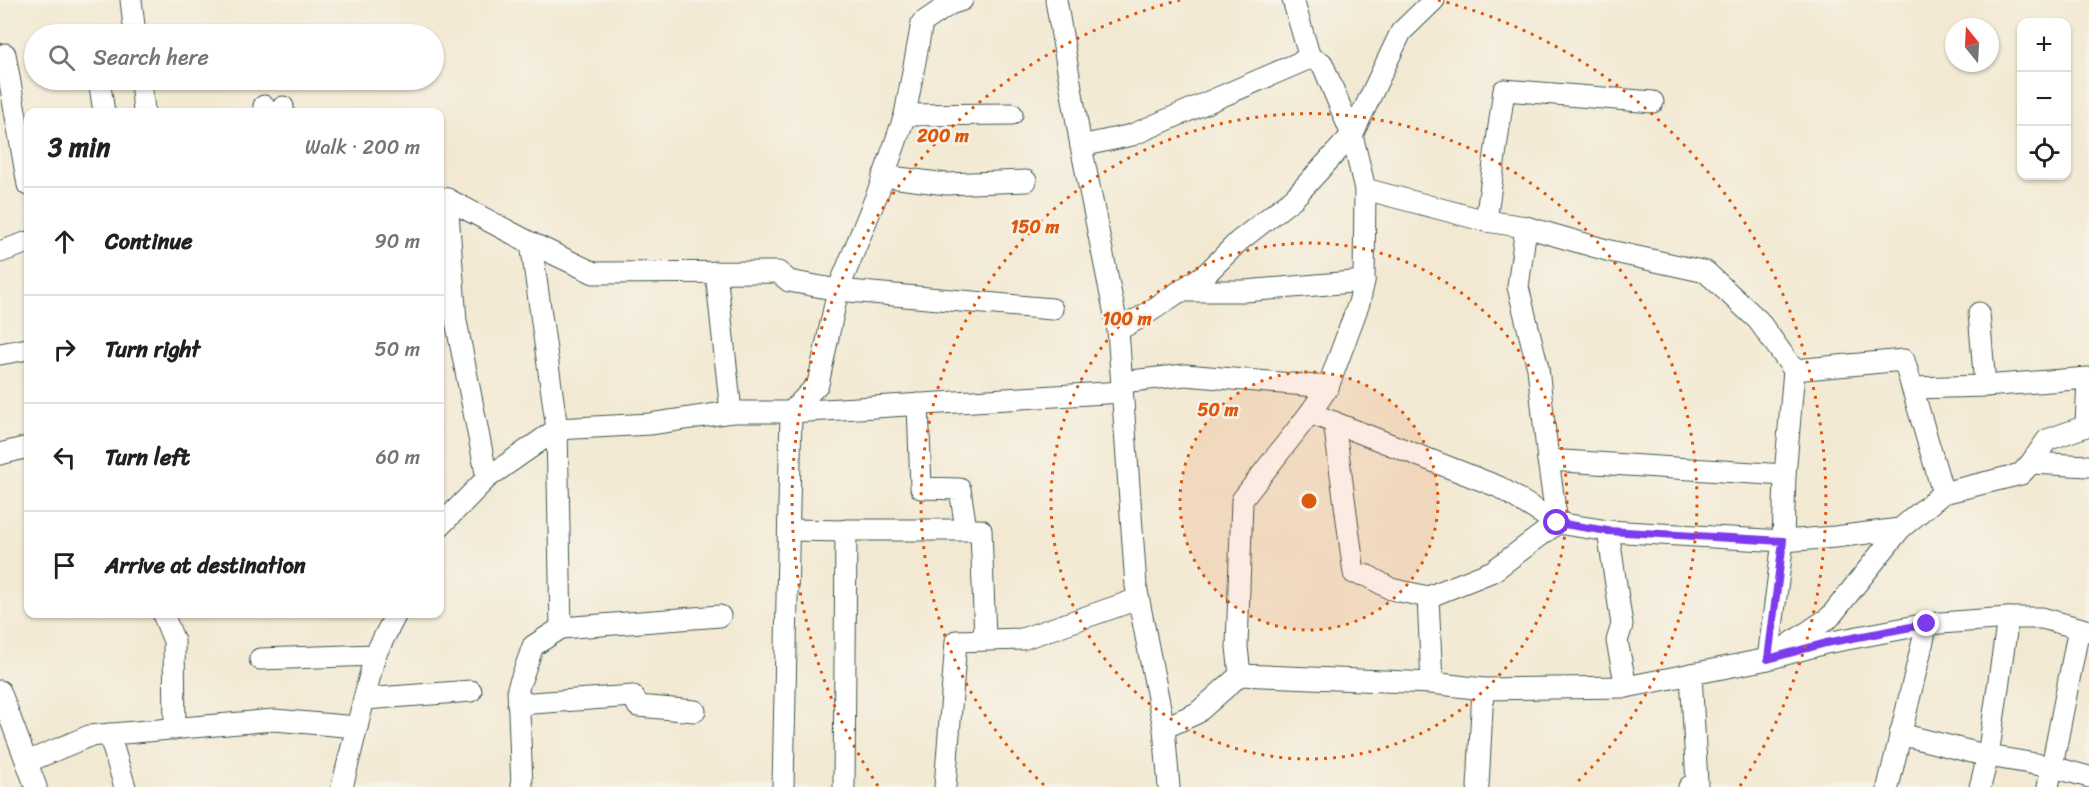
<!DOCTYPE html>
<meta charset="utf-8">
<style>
body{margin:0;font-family:Sriracha,sans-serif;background:#f6f6f6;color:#202124}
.controls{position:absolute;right:18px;top:18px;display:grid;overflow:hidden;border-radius:12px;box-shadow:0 2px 4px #0004}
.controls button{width:54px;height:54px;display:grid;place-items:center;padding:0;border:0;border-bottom:2px solid #e0e0e0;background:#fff;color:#202124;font:30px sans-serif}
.compass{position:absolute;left:1945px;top:18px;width:54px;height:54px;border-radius:50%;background:#fff;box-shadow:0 2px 4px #0004;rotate:342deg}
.stop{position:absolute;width:18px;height:18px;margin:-14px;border:4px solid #7c3aed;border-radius:50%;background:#fff}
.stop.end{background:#7c3aed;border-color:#fff;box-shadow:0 2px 6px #0008}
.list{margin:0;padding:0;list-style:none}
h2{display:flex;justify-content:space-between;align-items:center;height:78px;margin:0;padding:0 24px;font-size:26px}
h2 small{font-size:20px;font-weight:400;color:#757577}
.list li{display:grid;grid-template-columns:39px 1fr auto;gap:18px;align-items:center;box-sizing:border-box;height:108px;padding:0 24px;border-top:2px solid #e0e0e0}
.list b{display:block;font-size:22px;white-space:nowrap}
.list em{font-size:20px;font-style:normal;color:#757577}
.icon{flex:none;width:33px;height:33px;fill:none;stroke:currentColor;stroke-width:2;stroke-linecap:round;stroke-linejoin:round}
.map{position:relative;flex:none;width:2089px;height:787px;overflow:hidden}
.search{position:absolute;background:#fff;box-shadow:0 2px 4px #0004;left:24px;top:24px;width:420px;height:66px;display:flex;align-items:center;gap:15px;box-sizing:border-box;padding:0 21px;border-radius:33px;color:#757577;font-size:22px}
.panel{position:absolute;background:#fff;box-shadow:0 2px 4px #0004;left:24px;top:108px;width:420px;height:510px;border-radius:12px}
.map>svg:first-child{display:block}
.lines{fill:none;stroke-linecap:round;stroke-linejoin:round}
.minor-casing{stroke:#3f574c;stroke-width:23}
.minor{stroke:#fff;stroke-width:21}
.route{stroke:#7c3aed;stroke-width:8}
.ring{fill:none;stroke:#de580e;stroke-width:3;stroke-dasharray:3 6}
.centre{fill:#de580e;stroke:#f7f3e8;stroke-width:3}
.ring-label{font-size:18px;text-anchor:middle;font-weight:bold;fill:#de580e;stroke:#f7f3e8;stroke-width:5;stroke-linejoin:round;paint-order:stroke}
</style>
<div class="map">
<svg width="2089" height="787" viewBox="0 0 2089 787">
<rect width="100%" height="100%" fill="#f7f3e8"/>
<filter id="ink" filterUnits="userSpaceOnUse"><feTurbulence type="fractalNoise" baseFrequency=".0167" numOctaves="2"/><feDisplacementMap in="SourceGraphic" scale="12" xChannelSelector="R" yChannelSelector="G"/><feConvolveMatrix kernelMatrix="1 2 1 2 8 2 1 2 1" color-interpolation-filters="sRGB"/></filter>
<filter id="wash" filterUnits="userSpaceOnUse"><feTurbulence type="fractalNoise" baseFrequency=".008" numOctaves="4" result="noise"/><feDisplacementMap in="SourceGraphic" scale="24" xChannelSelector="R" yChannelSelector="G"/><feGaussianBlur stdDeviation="1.35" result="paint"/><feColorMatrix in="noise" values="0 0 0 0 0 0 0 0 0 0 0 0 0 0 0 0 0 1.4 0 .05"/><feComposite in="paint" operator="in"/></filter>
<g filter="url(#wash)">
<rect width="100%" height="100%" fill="#f3e9d3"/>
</g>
<g filter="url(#ink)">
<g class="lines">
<g class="minor-casing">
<g id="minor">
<path d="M131 0 135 34"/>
<path d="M1056 0 1081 146 1118 330 1136 586 1164 728 1169 787"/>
<path d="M5 54 28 185"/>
<path d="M99 80 104 112"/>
<path d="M141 80 144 112"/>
<path d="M264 112V106"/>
<path d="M283 112V107"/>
<path d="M905 115 1012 114"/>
<path d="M1081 146 1132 135 1310 58"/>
<path d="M883 176 946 184 1026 181"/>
<path d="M1365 189 1486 221 1526 227 1610 251 1706 272 1758 320 1794 370 1785 475 1783 541 1768 659 1826 643 1927 624 2008 618H2042L2089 631"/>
<path d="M440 198 447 199 456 321 487 478"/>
<path d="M447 199 531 243 594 273 778 272 789 281 838 290 1052 309"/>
<path d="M1486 221 1504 90 1653 102"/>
<path d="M531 243 557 429 561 628 720 616"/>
<path d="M0 252 28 242"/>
<path d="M716 272 731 412"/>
<path d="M1180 291H1245L1364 281"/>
<path d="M1979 313 1985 386"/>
<path d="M1118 330 1143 316 1207 273 1239 241 1294 198 1352 135 1401 32 1434 0"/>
<path d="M0 354 28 349"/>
<path d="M1794 370 1904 360 1943 493"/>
<path d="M1122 382 1185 375 1328 387"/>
<path d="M1912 388 1985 386 2088 378 2086 425"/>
<path d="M918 404 921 488 960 489 966 529"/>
<path d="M1310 413 1499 487 1557 523 1608 531 1783 541 1835 537 1900 529"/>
<path d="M1334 422 1354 573 1368 576 1391 589 1428 597"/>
<path d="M0 454 28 447"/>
<path d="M1548 460 1785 475"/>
<path d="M2031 463 2089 466"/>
<path d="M440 526 487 478 557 429 650 424 731 412H791L1122 392"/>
<path d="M790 530 846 531 844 787"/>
<path d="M846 530H981L985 639"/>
<path d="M1608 531 1622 625 1617 641 1626 687"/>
<path d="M163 614 174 641 175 729"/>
<path d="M260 659 375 655"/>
<path d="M1240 675 1237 647 1242 500 1310 413 1328 387 1359 303 1364 281 1365 189 1352 135 1322 63 1310 58 1293 0"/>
<path d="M1432 683 1428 597 1493 571 1557 523 1548 460 1538 368 1518 287 1526 227"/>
<path d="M0 691 36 787"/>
<path d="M365 699 471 691"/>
<path d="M518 704 633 696 638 706 695 711"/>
<path d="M1164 728 1197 713 1240 675 1432 683 1483 689 1626 687 1768 659 1830 617 1900 529 1943 493 2021 474 2031 463 2047 440 2089 425"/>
<path d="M109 734 125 787"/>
<path d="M1900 734 1988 756 2053 767 2089 777"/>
<path d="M27 762 89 736 274 720 357 727"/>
<path d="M342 787 375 655 396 614"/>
<path d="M522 787 518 688 533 646 561 628"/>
<path d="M783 787 791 412 818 384 838 290 880 187 905 115 922 23 950 4 962 0"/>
<path d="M945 787 956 641 1022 639 1138 599"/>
<path d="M1478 787 1483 689"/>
<path d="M1689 787 1697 783 1691 674"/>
<path d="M1888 787 1927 624"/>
<path d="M1980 787 1988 756 2008 618"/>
<path d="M2048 787 2079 628"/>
</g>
</g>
<use href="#minor" class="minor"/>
</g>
</g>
<g class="lines" filter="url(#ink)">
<path class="route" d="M1557 523 1608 531 1783 541 1768 659 1826 643 1927 624"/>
</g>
<circle cx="1309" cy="501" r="129" fill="#de580e" fill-opacity=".12"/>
<g class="ring">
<circle cx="1309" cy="501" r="129"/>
<circle cx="1309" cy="501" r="258"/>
<path d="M1044 785A388 388 0 1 1 1574 785"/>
<path d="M878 786A517 517 0 0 1 1180 0M1438 0A517 517 0 0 1 1740 786"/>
</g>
<circle cx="1309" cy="501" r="9" class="centre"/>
<g class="ring-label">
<text x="943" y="142">200 m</text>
<text x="1035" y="233">150 m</text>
<text x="1127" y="325">100 m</text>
<text x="1218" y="416">50 m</text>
</g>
</svg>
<div class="controls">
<button>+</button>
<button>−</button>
<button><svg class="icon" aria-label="locate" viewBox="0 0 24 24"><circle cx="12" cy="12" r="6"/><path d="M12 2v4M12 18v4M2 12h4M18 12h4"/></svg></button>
</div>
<svg class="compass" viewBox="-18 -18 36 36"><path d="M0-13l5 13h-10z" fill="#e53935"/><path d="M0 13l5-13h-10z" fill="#757577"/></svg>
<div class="stop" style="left:1557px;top:523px"></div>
<div class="stop end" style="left:1927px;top:624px"></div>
<div class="search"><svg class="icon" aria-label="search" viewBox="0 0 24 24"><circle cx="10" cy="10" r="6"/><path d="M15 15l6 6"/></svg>Search here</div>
<section class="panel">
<h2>3 min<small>Walk · 200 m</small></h2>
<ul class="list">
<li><svg class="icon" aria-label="ahead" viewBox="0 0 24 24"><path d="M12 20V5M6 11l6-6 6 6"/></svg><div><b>Continue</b></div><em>90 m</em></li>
<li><svg class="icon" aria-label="right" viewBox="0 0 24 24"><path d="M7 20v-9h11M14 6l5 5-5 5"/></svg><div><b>Turn right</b></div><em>50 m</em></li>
<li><svg class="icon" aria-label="left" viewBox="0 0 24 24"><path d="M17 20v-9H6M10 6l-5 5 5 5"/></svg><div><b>Turn left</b></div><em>60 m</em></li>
<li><svg class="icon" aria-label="arrive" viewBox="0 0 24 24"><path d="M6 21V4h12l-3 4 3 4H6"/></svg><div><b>Arrive at destination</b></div></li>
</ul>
</section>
</div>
